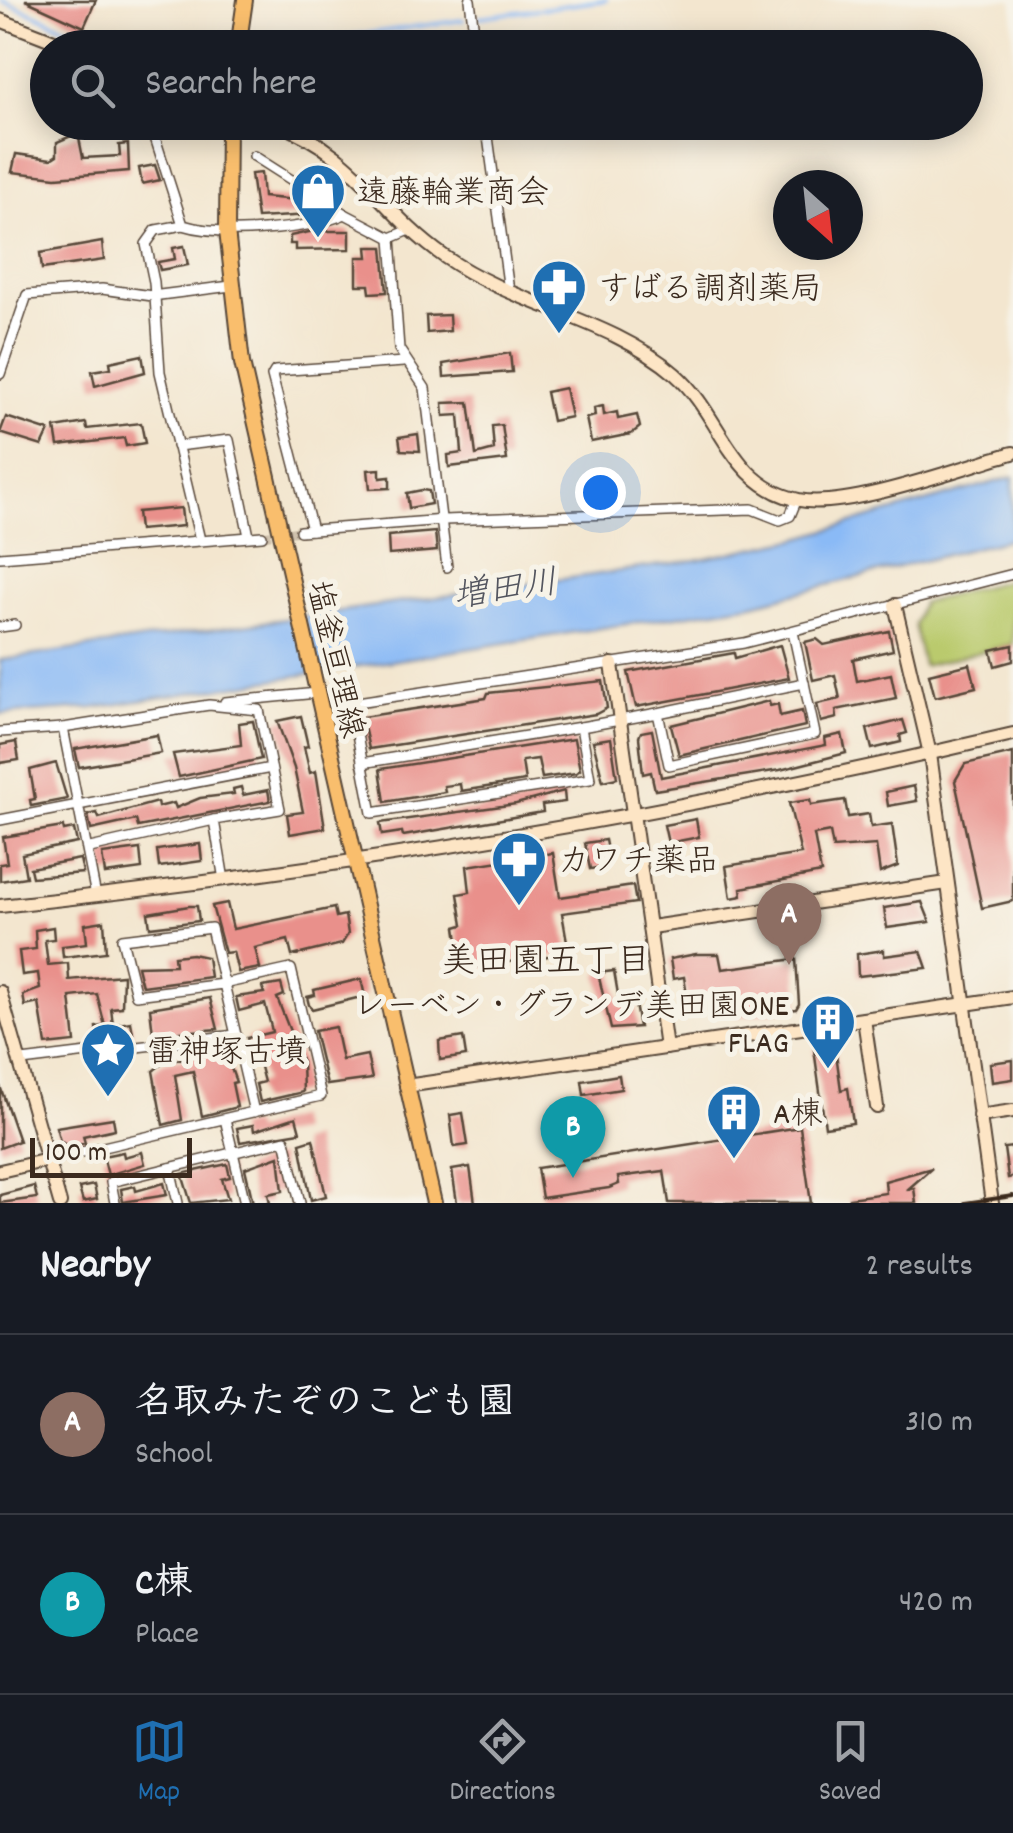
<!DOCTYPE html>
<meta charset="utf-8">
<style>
body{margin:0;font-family:Dekko,"Klee One",sans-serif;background:#242831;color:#f1f3f6}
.compass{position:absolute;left:773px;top:170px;width:90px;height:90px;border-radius:50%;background:#171b24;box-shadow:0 5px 25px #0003;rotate:153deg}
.scale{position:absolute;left:30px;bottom:25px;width:162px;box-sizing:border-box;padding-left:10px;border:5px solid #3b2a1e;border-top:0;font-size:28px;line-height:35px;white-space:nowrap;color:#3b2a1e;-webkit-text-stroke:8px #f7f3e8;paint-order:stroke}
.you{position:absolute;left:600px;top:492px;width:35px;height:35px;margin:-25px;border:8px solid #fff;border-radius:50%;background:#1a73e8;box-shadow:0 0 0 15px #1a73e833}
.badge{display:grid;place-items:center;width:65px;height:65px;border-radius:50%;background:#1f6fb2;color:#fff;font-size:32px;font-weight:700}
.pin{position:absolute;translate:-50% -82px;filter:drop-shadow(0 2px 5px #0008)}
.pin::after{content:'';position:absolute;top:52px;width:35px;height:30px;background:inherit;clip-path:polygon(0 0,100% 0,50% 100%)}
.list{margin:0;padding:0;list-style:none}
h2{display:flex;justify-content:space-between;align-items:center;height:130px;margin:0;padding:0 40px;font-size:42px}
h2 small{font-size:32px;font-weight:400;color:#9ea1a6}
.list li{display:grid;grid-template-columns:65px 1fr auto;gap:30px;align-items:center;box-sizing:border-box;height:180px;padding:0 40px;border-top:2px solid #363941}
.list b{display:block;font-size:38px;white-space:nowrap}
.list p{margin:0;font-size:32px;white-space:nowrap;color:#9ea1a6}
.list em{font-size:32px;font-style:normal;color:#9ea1a6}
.icon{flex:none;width:55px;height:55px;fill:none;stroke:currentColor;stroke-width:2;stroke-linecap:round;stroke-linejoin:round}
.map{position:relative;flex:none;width:1013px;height:1203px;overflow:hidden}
.search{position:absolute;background:#171b24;box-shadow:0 5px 25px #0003;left:30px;right:30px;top:30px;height:110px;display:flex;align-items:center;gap:25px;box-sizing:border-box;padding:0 35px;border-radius:55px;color:#9ea1a6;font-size:38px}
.sheet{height:490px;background:#171b24}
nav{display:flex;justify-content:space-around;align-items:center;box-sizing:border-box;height:140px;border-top:2px solid #363941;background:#171b24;font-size:28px;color:#9ea1a6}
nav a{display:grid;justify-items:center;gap:5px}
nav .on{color:#1f6fb2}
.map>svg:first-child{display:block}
.green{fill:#baca6d;stroke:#7a7a46;stroke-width:2.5}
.water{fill:#8abaf6;stroke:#62728a;stroke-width:2.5}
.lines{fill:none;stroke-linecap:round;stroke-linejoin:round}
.stream{stroke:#8abaf6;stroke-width:4}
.building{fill:#e9908b}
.street-tunnel{stroke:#cec0ac;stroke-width:9;stroke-dasharray:9 4.5;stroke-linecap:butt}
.street-casing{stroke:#574639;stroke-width:12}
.secondary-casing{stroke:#574639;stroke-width:16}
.primary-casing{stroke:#574639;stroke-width:18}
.street{stroke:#fff;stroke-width:9}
.secondary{stroke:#fde5c5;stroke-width:12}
.primary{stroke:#f9be6d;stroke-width:14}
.rail{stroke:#3b2a1e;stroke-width:4}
.labels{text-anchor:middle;stroke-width:10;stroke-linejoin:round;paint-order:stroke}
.poi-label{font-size:32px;fill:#3b2a1e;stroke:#f7f3e8;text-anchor:start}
.street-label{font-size:32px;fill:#3b2a1e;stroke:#f7f3e8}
.water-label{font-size:35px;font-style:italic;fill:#53555f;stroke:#f7f3e8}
.neighbourhood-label{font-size:35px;fill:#3b2a1e;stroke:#f7f3e8}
</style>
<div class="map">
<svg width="1013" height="1203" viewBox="0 0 1013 1203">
<rect width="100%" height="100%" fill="#f7f3e8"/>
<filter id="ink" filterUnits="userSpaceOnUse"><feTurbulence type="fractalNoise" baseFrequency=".01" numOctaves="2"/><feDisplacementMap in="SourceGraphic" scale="20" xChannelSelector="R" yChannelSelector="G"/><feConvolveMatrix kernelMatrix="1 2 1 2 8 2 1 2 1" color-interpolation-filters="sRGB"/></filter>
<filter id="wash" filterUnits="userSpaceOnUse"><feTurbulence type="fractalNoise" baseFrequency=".0048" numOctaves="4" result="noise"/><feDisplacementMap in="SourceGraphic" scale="40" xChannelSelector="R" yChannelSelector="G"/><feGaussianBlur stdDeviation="2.25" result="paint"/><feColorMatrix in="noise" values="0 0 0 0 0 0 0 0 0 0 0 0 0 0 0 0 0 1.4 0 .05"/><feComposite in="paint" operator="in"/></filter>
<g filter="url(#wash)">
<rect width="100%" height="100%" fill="#f3e6cf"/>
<path class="green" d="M1012 579 1013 644 923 666 914 625 922 603Z"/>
<path class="water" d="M1013 477V538L753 604 94 708 0 714V660L696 560 796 539Z"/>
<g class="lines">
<g class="stream">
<path d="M1 0 114 48"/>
<path d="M480 17 606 0"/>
<path d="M266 48 463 20"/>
</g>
</g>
<g id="blocks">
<g class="building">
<path d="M25 0H96L84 27Z"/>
<path d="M78 133 83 158 120 156 119 145 128 144 129 171 56 177 12 172 16 154 51 159 57 155V142Z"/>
<path d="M155 165 160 180 142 184 139 168Z"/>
<path d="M261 173 263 197 309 201 311 215 257 218 251 174Z"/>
<path d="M314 231H350V249L295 250V244H290V236Z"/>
<path d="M102 242 104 260 42 269 40 253Z"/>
<path d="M184 246 188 265 160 270 158 262 175 259 173 248Z"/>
<path d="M367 247H383L387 292 370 293 369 285H357V257H368Z"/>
<path d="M449 315 450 331 427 333 426 316Z"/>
<path d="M510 353 512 372 444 377 443 364Z"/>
<path d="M142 355 145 372 95 386 92 371 111 368 110 362Z"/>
<path d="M565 388 571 417 552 421 546 392Z"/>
<path d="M469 402 476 455 494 450 492 426 502 425 507 460 449 467 448 455 462 453 459 415 444 416 443 403Z"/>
<path d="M603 406 604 415 617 412 618 419 637 415 640 427 631 434 591 442 586 418 595 416 594 408Z"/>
<path d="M6 417 49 431 42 446 0 433Z"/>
<path d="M86 423 87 429 141 423 145 443 126 446 124 438 58 446 55 428Z"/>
<path d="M418 434 420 451 401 450 399 437Z"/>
<path d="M380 469V478L390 477V488L370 489 368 470Z"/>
<path d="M422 490 429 491 431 504 409 508 407 493Z"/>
<path d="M181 508 183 526 139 530 137 512Z"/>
<path d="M435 532 437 551 389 555 388 536Z"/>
<path d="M889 631 893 650 853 659 857 681 891 674 896 698 836 710 837 718 821 722 817 704 840 699 835 675 813 680 805 642 817 639 824 645Z"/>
<path d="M780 645 789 678 636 707 628 672 734 653 735 658Z"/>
<path d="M1013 645V661L995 666 991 650Z"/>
<path d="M970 664 976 687 935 697 929 674Z"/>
<path d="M603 681 607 708 596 714 369 749 362 717 486 698 488 693Z"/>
<path d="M769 701 770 706 778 704 780 716 802 711 805 726 679 755 671 725Z"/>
<path d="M301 716 308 746 304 747 310 773 316 771 325 828 290 834 287 814 303 812 294 768 277 721Z"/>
<path d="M903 720 907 733 900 735 901 742 872 749 867 729Z"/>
<path d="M253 721 261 759 179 777 173 754 241 745 239 723Z"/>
<path d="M652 730 661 777 826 745 825 738 842 734 846 753 780 770 655 790 651 772 643 774 639 737 641 732Z"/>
<path d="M157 735 161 753 79 767 75 749Z"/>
<path d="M611 738 617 778 603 781 593 741Z"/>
<path d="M574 739 580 770 576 773 542 778 538 759 522 761 525 781 461 791 460 784 444 786 445 792 385 802 380 769Z"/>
<path d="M16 742 19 760 0 763V745Z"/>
<path d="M1013 753V901L982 908 955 781 965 764Z"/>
<path d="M56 763 67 799 31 806 30 800 35 799 30 770Z"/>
<path d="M914 786 917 801 888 806 886 792Z"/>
<path d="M241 787 243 795 268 790 270 801 138 827 136 820 91 830 88 815 97 813 99 818 157 802 158 807 174 803 176 808 200 798 234 794 233 789Z"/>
<path d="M564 791 565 802 542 805 543 812 403 836 402 832 382 835 380 823 516 804Z"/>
<path d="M810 800 811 805 845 800 848 817 869 814 871 827 892 824 898 866 880 873 876 845 833 848 830 832 814 835 821 873 741 888 742 896 731 898 726 866 801 854 789 803Z"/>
<path d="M696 819 699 837 668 843 664 825Z"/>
<path d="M63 827 64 831 74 829 77 843 22 854 26 877 0 881V864L7 863 3 837Z"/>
<path d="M605 840 609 861 603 862 604 867 590 869 585 843Z"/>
<path d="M200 844 202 861 159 867 157 850Z"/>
<path d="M140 849 142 869 105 874 102 854Z"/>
<path d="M553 853 560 897 633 886 636 903 562 913 569 953 462 969 456 927 463 925 458 894 470 892 467 866Z"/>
<path d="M80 859 83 873 32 877 30 868Z"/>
<path d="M922 902 930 922 887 928 884 908Z"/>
<path d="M227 903 233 929 334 908 336 917 345 915 348 934 342 944 292 956 288 940 255 948 260 968 238 972 233 952 225 953 212 906Z"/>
<path d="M189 906H197L199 921 150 927 148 913Z"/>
<path d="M104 921 106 952 63 957 62 946 87 943 85 924Z"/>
<path d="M53 927 54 939 45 940 48 965 68 963 69 980 123 975 122 1007 111 1008 113 1025 131 1022 134 1039 98 1044 96 1027 105 1026 97 994 70 997 75 1042 46 1045 39 1003 25 1006 23 995 40 989 38 973 22 975 19 951 36 949 35 930Z"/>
<path d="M884 950V956L921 951 927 968 858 976 857 954Z"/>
<path d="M192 954 207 957 210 977 142 986 137 966 175 965 174 956Z"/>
<path d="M696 954H719L722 969 796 959 799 1004 796 1009 735 1017 732 994 688 1002 684 977 673 979 670 959Z"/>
<path d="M614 971 620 1006 635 1004 639 1027 611 1029 598 973Z"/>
<path d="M361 979 365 996 312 1009 309 1005 307 997 315 995 314 990Z"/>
<path d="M281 984 284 995 277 998 302 1062 303 1092 260 1102 256 1084 264 1082 255 1048 250 1049 247 1038 272 1032 271 1027 265 1004 239 1011 236 997 264 993 262 987Z"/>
<path d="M210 998 218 1029 153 1034 150 1008Z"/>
<path d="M335 1027 342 1060 367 1055 372 1079 327 1085 314 1031Z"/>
<path d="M463 1037 466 1056 440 1060 439 1041Z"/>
<path d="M835 1046 841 1090 848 1088 853 1123 825 1127 814 1049Z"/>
<path d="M224 1049 236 1082 232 1083 237 1107 202 1116 193 1071 175 1075 182 1120 163 1125 153 1071 163 1063Z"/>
<path d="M1013 1060V1079L992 1082 990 1063Z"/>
<path d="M619 1075 621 1089 584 1095 582 1081Z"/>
<path d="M0 1086 19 1141 0 1148Z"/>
<path d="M463 1113 468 1145 454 1147 450 1115Z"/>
<path d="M296 1117 300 1132 240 1142 237 1128 253 1125 254 1131Z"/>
<path d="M113 1118 115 1129 83 1136 85 1143 69 1147 60 1141 56 1127Z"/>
<path d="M800 1127 811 1203H669L664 1171 618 1177 619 1184 609 1188 542 1198 537 1168Z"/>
<path d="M313 1139 326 1196 311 1200 300 1143Z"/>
<path d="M1013 1147V1177L1008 1178 1004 1148Z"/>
<path d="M123 1152 124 1157 142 1152 145 1164 108 1175 103 1156Z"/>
<path d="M279 1156 283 1191 268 1194 270 1203H253L245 1168Z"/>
<path d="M227 1164 230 1177 222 1179 228 1199 191 1203 182 1174Z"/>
<path d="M470 1167 475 1203H457L452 1170Z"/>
<path d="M932 1168 907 1190 914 1188 916 1203H850L849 1198 886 1193 885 1181Z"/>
<path d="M164 1183 167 1195 123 1202 121 1189 135 1186 136 1191Z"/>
<path d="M94 1185 97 1199 83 1202 79 1188Z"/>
<path d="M34 1186 37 1198 0 1203V1195Z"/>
</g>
</g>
</g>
<g filter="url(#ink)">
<use href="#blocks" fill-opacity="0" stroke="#574639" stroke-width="2.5"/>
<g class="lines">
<path class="street-tunnel" d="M262 536 300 531"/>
<g class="street-casing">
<g id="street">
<path d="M470 0 476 48"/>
<path d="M150 122 183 225C221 237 308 230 345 214"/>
<path d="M486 122 509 291"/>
<path d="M254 156 345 214 391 238 412 229"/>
<path d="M183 225 156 230 146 244 154 282 160 372 200 540"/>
<path d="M391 238 399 349 425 388 447 567"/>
<path d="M0 374 27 295 102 289 152 296 231 286"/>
<path d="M177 446 229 440 249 536"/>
<path d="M312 530 272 376 275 371 404 362"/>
<path d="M300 531 444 520 752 509 780 520 790 516 797 499"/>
<path d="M0 557 262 536"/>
<path d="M0 627 15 625"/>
<path d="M793 632 815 734 669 765 658 713 581 727 590 779 372 813 351 703 744 643 1013 574"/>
<path d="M225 702 317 693"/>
<path d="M658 713 804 683"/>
<path d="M0 732 63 728"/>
<path d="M362 763 581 727"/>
<path d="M0 820 271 768"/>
<path d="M90 848 214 820"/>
<path d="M96 896 63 728 209 705 259 710 280 809 214 820 224 880"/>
<path d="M22 1061 235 1035"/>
<path d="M225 1119 245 1203"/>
<path d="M48 1160 321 1096 291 969 223 984 136 995 122 939 211 928 254 1112"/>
<path d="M170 1168 178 1203"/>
<path d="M115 1203 111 1182 285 1140 300 1203"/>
</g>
</g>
<g class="secondary-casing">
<g id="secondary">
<path d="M0 20 72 48"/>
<path d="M274 122C358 154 379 211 445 257 515 306 610 318 675 374 722 415 729 485 799 500 847 510 962 467 1013 453"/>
<path d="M895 605 930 754 992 1203"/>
<path d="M612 664 666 1048"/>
<path d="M0 906C341 870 680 813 1013 734"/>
<path d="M651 927 947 883"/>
<path d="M0 992 60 1203"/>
<path d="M864 1019 877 1107"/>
<path d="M406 1086 1013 997"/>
<path d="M979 1116 1013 1111"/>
<path d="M0 1171 48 1160"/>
</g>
</g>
<g class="primary-casing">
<g id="primary">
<path d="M238 48 245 0"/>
<path d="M228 122 227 231 242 363 434 1203"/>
</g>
</g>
<use href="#street" class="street"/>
<use href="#secondary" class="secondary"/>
<use href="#primary" class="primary"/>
<path class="rail" d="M965 1203 1013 1196"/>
</g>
</g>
<defs>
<g id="shop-pin" transform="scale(2.875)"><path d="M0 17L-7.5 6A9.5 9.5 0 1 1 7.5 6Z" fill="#1f6fb2" stroke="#f7f3e8"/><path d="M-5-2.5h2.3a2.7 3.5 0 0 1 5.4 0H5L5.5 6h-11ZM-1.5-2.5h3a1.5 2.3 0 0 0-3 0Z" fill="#fff"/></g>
<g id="pharmacy-pin" transform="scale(2.875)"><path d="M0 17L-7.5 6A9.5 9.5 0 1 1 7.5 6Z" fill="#1f6fb2" stroke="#f7f3e8"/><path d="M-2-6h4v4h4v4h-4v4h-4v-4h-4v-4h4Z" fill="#fff"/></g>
<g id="building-pin" transform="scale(2.875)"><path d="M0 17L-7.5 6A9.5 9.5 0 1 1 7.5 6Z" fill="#1f6fb2" stroke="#f7f3e8"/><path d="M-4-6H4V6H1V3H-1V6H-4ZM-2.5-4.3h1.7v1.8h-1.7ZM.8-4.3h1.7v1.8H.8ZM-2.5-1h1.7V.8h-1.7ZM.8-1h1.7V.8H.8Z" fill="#fff"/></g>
<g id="sight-pin" transform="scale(2.875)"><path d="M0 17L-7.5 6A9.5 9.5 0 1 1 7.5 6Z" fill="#1f6fb2" stroke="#f7f3e8"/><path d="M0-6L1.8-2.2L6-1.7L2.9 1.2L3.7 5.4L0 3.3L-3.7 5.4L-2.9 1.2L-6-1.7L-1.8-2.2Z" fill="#fff"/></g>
</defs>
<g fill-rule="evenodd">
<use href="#shop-pin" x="318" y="191"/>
<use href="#pharmacy-pin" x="559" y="287"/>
<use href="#pharmacy-pin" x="519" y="859"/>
<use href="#building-pin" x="828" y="1022"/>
<use href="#sight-pin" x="108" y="1050"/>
<use href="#building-pin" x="734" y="1112"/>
</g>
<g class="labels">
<g class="poi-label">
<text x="357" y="202">遠藤輪業商会</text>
<text x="598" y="298">すばる調剤薬局</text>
<text x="558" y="870">カワチ薬品</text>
<text x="789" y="1015" text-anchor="end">レーベン・グランデ美田園ONE<tspan x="789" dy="37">FLAG</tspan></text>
<text x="147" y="1061">雷神塚古墳</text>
<text x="773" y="1123">A棟</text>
</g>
<g class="street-label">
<text transform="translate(337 659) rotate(77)" y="11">塩釜亘理線</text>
</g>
<g class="water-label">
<text transform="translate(505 587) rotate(-8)" y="12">増田川</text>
</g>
<g class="neighbourhood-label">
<text x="546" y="971">美田園五丁目</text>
</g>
</g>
</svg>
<svg class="compass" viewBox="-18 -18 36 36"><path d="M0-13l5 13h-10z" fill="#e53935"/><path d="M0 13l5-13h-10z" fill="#9ea1a6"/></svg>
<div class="scale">100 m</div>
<div class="you"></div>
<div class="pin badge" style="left:789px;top:965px;background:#8d6e63">A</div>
<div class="pin badge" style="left:573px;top:1178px;background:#0f9aa8">B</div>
<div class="search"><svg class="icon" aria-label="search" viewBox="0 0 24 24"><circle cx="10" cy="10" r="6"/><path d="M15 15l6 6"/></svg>Search here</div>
</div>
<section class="sheet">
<h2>Nearby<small>2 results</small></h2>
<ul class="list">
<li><span class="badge" style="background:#8d6e63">A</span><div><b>名取みたぞのこども園</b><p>School</p></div><em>310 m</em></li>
<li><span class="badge" style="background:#0f9aa8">B</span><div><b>C棟</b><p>Place</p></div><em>420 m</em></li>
</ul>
</section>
<nav>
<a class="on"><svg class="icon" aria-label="map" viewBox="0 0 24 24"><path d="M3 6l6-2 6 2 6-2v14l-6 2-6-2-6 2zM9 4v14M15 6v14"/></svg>Map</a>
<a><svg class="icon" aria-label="directions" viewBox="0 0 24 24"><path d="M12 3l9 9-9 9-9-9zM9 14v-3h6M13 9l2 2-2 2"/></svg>Directions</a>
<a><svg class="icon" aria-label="saved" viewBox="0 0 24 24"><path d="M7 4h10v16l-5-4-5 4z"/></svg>Saved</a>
</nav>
